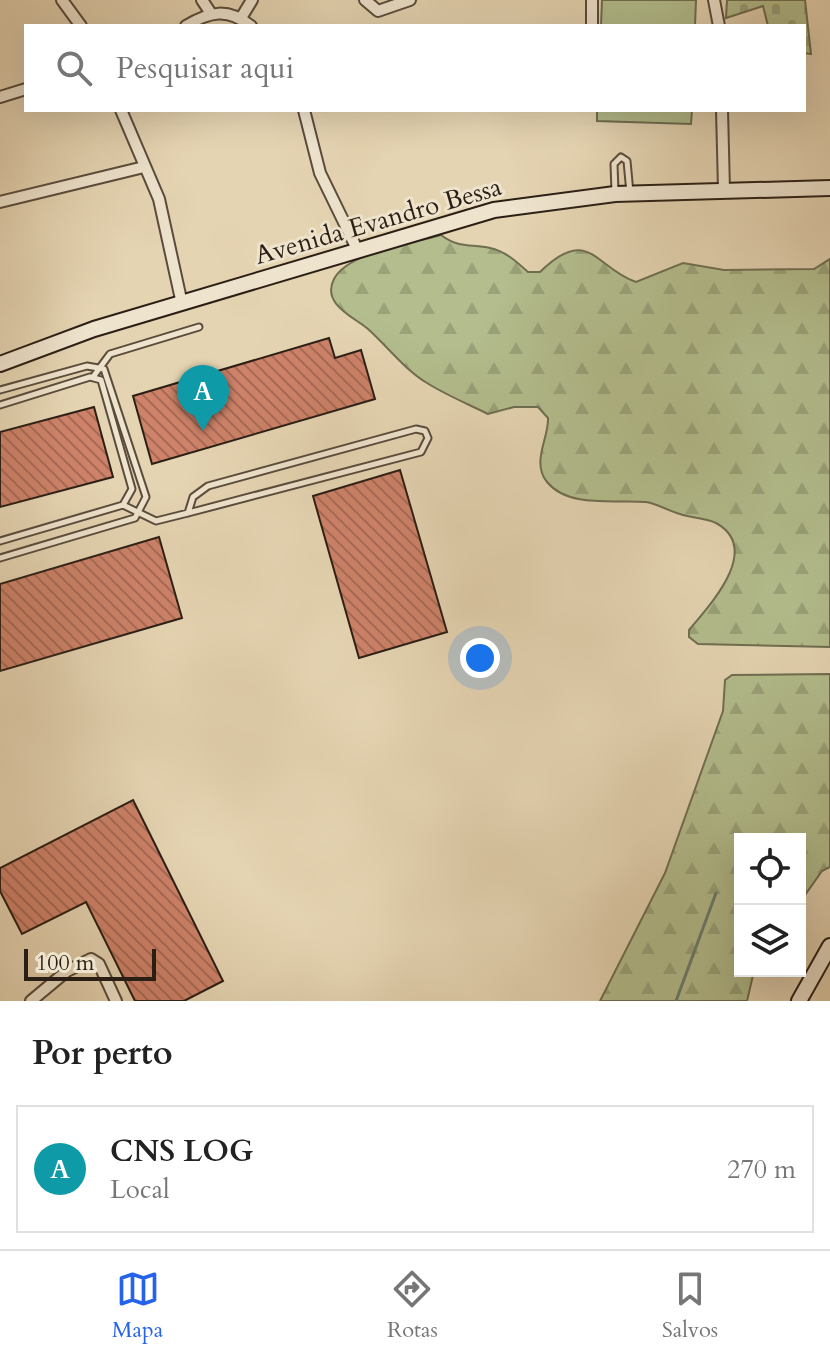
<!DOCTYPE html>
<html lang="pt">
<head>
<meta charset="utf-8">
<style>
  body { margin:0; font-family:Cardo,serif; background:#f6f6f6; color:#222 }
  .controls { position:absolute; right:24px; bottom:24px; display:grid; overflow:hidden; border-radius:0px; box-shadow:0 8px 32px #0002 }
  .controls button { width:72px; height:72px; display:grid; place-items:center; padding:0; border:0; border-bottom:2px solid #e0e0e0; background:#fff; color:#222; font:40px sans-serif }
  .scale { position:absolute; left:24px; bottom:20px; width:132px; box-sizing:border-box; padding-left:8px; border:4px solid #2b1f15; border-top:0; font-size:22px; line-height:28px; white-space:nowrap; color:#2b1f15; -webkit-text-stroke:6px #eee3cd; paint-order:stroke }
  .you { position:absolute; left:480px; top:658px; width:28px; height:28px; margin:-20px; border:6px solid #fff; border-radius:50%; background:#1a73e8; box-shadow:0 0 0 12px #1a73e833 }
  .badge { display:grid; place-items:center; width:52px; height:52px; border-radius:50%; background:#2563eb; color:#fff; font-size:26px; font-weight:700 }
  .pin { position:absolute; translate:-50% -66px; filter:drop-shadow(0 2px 4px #0008) }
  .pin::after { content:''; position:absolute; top:42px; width:28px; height:24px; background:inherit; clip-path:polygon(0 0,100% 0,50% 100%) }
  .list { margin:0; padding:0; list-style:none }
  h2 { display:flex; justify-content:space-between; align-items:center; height:104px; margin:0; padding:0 32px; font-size:34px }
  h2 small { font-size:26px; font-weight:400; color:#767676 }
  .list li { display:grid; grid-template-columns:52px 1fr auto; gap:24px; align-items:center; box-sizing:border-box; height:128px; margin:0 16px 16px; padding:0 16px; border:2px solid #e0e0e0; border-radius:0px }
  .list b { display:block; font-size:30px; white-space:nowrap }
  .list p { margin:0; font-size:26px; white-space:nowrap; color:#767676 }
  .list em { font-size:26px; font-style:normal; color:#767676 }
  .icon { flex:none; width:44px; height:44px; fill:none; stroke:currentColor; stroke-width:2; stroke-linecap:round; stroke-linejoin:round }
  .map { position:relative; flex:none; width:830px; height:1001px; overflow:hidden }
  .search { position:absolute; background:#fff; box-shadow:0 8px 32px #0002; left:24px; right:24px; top:24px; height:88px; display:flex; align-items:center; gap:20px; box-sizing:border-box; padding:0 28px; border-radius:0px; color:#767676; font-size:30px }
  .sheet { height:248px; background:#fff }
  nav { display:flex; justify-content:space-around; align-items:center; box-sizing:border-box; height:112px; border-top:2px solid #e0e0e0; background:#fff; font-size:22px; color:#767676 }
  nav a { display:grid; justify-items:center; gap:4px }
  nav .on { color:#2563eb }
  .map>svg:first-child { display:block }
  .forest { fill:url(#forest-firs); stroke:#6f6e51; stroke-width:2 }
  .cemetery { fill:url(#cemetery-stones); stroke:#6f6e51; stroke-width:2 }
  .pitch { fill:#b3bd8d; stroke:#6f6e51; stroke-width:2 }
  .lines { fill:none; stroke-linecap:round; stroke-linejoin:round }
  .stream { stroke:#6b7b70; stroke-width:3 }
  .building { fill:url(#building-back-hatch); stroke:#2b1f15; stroke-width:2 }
  .lane-casing { stroke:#5a4c3c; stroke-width:9 }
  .street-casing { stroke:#5a4c3c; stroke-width:14 }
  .secondary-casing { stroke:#2b1f15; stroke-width:18 }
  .lane { stroke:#eee3cd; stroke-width:5 }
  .street { stroke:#eee3cd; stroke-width:10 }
  .secondary { stroke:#eee3cd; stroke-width:14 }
  .labels { text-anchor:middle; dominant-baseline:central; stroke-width:6; stroke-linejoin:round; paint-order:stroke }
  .street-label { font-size:26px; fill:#2b1f15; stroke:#eee3cd }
</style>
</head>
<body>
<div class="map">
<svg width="830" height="1001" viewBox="0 0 830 1001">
  <defs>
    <pattern id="forest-firs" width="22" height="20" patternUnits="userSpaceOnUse" patternTransform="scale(2)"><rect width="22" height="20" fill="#b3bd8d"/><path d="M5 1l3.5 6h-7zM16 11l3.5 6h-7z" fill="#9aa279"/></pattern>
    <pattern id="cemetery-stones" width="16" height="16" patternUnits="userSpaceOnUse" patternTransform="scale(2)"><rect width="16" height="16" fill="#b3bd8d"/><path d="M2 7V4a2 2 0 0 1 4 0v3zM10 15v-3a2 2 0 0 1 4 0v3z" fill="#9aa279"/></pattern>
    <pattern id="building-back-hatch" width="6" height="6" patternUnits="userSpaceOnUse" patternTransform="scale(2)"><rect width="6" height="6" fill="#cd8269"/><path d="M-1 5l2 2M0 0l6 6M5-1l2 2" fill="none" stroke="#a76a55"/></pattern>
  </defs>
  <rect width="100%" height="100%" fill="#e5d4b2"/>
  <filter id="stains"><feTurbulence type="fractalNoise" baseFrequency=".0025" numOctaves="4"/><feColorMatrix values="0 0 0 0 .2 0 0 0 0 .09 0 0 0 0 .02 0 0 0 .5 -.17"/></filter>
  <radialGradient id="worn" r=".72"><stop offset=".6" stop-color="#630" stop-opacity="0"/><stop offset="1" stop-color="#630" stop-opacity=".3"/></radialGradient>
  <g class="forest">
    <path d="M441,235c17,13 29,9 49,13 15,3 27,14 38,24h12c49,-48 55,-4 96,10l47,-19 41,7 90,-1 16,-10v388l-132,-3 -9,-7v-7c20,-24 74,-81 27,-107 -10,-5 -25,-5 -36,-9 -11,-3 -22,-10 -34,-12 -29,-3 -77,7 -99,-20 -16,-20 2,-44 1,-64l-10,-11h-24l-26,7c-20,-10 -42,-19 -61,-31 -23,-14 -39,-36 -59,-54 -14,-12 -47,-25 -34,-50 14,-27 80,-36 107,-44z"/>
    <polygon points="830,674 830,867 822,871 800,902 800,839 740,839 740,971 754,971 747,1001 600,1001 665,873 723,711 725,680 732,675"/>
  </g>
  <polygon class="cemetery" points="727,0 805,0 811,54 804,53 804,26 768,26 763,6 726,18"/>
  <g class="pitch">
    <polygon points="602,0 696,0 695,26 601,26"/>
    <polygon points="597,110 692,110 691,124 597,121"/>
  </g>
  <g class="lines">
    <polyline class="stream" points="676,1001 716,893"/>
  </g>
  <g class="building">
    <polygon points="329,338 335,358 361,350 375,399 152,464 133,396"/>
    <polygon points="94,407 113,477 0,507 0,432"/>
    <polygon points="400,470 447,632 359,658 313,496"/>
    <polygon points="159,537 182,618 0,671 0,584"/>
    <polygon points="133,800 223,981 184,1001 135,1001 86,902 22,934 0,891 0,868"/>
  </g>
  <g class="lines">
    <defs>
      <g id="lane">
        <polyline points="615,192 614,164 621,157 627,161 630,193"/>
        <polyline points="93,377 110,354 199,327"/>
        <polyline points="0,390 87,366 104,369 146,497 135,518 0,558"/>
        <polyline points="0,405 90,377 101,380 132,489 123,505 0,541"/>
        <polyline points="123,505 156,521 188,513 421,452 428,438 425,431 416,429 208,486 193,497 188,513"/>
      </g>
      <g id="street">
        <polyline points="62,0 81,26"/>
        <polyline points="202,0 210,12"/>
        <polyline points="365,0 378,11 410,0"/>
        <polyline points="714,0 719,26"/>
        <polyline points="241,18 252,0"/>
        <path d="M186,26c24,-15 42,-18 65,0"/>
        <polyline points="592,26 592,0"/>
        <polyline points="0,97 26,89"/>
        <polyline points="121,110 159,199 182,304"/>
        <polyline points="304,110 320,173 357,249"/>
        <polyline points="722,110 724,190"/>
        <polyline points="0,202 144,167"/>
        <polyline points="31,1001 67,971 91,959 99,964 116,1001"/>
      </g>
      <g id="secondary">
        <polyline points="0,364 94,329 494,210 615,194 830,188"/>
        <polyline points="799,1001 830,946"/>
      </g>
    </defs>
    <use href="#lane" class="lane-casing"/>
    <use href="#street" class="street-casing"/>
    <use href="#secondary" class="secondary-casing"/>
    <use href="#lane" class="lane"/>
    <use href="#street" class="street"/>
    <use href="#secondary" class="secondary"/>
  </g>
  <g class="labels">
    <g class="street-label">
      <text transform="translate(378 221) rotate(-16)">Avenida Evandro Bessa</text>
    </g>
  </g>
  <rect width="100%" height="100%" filter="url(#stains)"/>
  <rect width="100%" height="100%" fill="url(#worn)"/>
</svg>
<div class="controls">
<button><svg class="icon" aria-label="locate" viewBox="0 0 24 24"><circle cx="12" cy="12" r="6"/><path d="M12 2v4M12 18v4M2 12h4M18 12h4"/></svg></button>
<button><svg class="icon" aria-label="layers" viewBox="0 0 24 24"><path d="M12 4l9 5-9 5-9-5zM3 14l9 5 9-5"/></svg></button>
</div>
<div class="scale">100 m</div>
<div class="you"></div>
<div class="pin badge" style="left:203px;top:431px;background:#0f9aa8">A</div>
<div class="search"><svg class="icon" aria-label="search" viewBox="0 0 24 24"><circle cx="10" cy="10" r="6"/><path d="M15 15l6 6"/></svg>Pesquisar aqui</div>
</div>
<section class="sheet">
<h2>Por perto<small></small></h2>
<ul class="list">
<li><span class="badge" style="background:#0f9aa8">A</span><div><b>CNS LOG</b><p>Local</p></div><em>270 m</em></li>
</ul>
</section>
<nav>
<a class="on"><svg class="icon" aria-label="map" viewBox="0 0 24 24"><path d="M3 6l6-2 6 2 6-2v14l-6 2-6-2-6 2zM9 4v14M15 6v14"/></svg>Mapa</a>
<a><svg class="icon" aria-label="directions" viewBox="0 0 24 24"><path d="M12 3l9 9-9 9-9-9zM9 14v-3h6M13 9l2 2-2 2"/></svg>Rotas</a>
<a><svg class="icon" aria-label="saved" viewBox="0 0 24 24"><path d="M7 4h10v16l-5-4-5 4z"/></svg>Salvos</a>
</nav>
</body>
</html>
